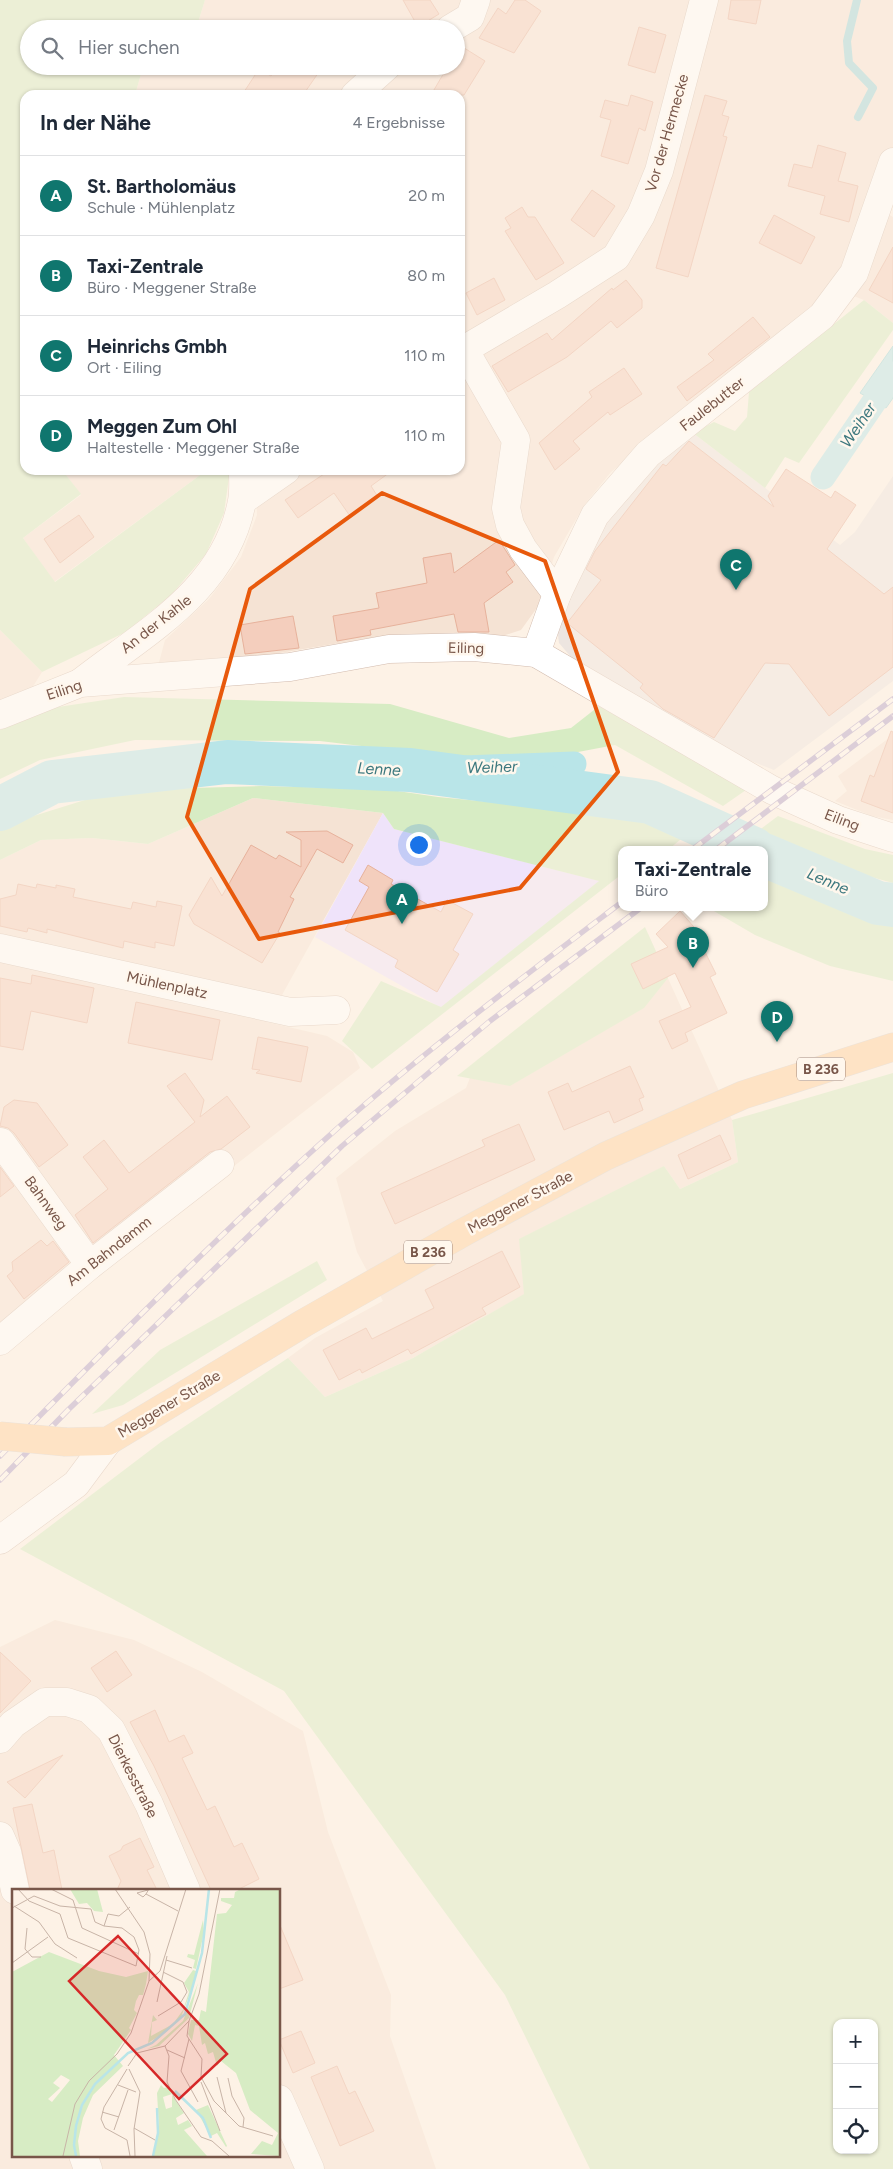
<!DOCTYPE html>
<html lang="de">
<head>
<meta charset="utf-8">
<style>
  body { margin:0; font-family:Figtree,sans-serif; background:#f2f2f3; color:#1f2937 }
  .controls { position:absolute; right:15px; bottom:15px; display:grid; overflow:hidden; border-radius:10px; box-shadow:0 1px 4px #0004 }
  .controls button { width:45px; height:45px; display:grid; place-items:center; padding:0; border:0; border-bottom:1px solid #e0e1e3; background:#fff; color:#1f2937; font:25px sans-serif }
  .you { position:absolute; left:418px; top:844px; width:18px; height:18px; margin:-12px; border:4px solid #fff; border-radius:50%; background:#1a73e8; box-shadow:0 0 0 8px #1a73e833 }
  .badge { display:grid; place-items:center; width:32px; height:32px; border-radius:50%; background:#0f766e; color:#fff; font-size:16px; font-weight:700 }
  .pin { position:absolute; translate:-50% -41px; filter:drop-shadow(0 1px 2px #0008) }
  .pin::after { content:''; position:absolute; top:26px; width:18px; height:15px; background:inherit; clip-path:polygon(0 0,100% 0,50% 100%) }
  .popup { position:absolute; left:618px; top:846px; width:150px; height:65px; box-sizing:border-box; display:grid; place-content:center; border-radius:10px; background:#fff; filter:drop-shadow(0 1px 4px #0005); font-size:16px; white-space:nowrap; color:#747a83 }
  .popup b { font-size:19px; color:#1f2937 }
  .popup::after { content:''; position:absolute; left:50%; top:100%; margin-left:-10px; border:10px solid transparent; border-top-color:#fff }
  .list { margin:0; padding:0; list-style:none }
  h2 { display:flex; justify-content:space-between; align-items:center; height:65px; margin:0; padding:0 20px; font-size:21px }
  h2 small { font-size:16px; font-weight:400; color:#747a83 }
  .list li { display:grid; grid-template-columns:32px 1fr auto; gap:15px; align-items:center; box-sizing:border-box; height:80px; padding:0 20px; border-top:1px solid #e0e1e3 }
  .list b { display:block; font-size:19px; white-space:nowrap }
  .list p { margin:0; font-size:16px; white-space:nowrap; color:#747a83 }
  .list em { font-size:16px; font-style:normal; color:#747a83 }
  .icon { flex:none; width:28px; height:28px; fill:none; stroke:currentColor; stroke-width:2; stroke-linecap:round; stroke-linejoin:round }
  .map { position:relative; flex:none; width:893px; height:2169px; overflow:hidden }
  .search { position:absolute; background:#fff; box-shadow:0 1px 4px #0004; left:20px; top:20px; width:445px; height:55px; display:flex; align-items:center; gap:12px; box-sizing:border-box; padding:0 18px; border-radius:28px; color:#747a83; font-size:19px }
  .panel { position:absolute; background:#fff; box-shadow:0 1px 4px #0004; left:20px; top:90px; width:445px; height:385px; border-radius:15px }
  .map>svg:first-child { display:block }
  .residential { fill:#f5e3d4; fill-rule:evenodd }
  .industrial { fill:#ede5e0 }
  .education { fill:#efe3fa }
  .green { fill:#d7ecc4; fill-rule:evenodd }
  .water { fill:#b9e5e8; stroke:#9fd6da }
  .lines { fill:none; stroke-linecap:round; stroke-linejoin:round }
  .stream { stroke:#9fd6da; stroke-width:8 }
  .canal { stroke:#b9e5e8; stroke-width:25 }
  .river { stroke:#b9e5e8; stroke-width:44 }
  .building { fill:#f4cebd; stroke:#e7b29c }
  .street-casing { stroke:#d2bbae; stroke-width:29 }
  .primary-casing { stroke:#d9d0cc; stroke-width:29 }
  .street { stroke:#fff; stroke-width:28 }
  .primary { stroke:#fed19d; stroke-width:28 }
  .rail-casing { stroke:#b4a3c8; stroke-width:5.5 }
  .rail { stroke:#fff7ed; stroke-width:4; stroke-dasharray:11; stroke-linecap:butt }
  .primary-bridge-casing { stroke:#d9d0cc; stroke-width:29; stroke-linecap:butt }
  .primary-bridge { stroke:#fed19d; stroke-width:28 }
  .marked { fill:none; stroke:#e8590c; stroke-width:4; stroke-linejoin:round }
  .labels { text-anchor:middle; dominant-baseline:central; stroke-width:5; stroke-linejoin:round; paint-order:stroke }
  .shield { fill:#fff7ed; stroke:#a0867a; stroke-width:1 }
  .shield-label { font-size:14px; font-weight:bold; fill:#785649 }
  .street-label { font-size:15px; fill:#785649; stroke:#fff7ed }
  .water-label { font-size:16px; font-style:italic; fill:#3c787e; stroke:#fff7ed }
  .inset-river { fill:none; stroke:#b9e5e8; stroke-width:2.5 }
  .inset-road { fill:none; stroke:#c8b4a7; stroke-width:1 }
  .view { fill:#d62828; fill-opacity:0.15; stroke:#d62828; stroke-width:2.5 }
  .inset-edge { fill:none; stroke:#785649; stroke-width:2.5 }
</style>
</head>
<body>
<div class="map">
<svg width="893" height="2169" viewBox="0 0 893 2169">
  <rect width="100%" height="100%" fill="#fdf2e6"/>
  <g class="residential">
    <polygon points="205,0 893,0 893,189 884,212 893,217 893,323 864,300 833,288 795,329 611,472 585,504 554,557 539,605 521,630 496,638 382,636 219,663 157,670 165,640 209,599 241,557 257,515 255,470 460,470 460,95 135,95 143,67 183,70 184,66 456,66 456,29 196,29"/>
    <polygon points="62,470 207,470 54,582 23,538 81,495"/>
    <polygon points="0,630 42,672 32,688 0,708"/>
    <polygon points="893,735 893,820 872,816 835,801 847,791 838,776"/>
    <polygon points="253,798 383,813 267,1022 327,1036 353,1052 360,1068 229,1170 0,1335 0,860 41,840 92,838 148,844"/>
    <polygon points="648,934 732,1120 738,1162 680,1189 664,1166 525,1294 413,1358 325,1397 288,1358 315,1338 383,1301 357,1252 336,1178 395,1131 466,1088 477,1060"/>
    <path d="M55,1620l79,20 68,32 101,59 25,101 63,163 -1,41 46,133h-436v-522zM14,1890h265v265h-265z"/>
  </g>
  <polygon class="industrial" points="693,433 840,545 855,532 893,476 893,681 774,770 733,754 571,657 559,643 557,627 593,540 648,467"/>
  <polygon class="education" points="383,813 394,829 600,881 441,1008 315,937"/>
  <g class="green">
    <polygon points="0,0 205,0 196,29 29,29 29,66 184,66 183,70 143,67 135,95 25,95 25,470 62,470 81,494 23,538 55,582 207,470 230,470 224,513 206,554 172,594 126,632 42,672 0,630"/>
    <polygon points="864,300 893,323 893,330 799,463 785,457 765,488 693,433 714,422 735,431 747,417 749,392"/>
    <polygon points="124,697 390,704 509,738 571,728 599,706 746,790 723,806 615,745 541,759 469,759 320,741 135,740 40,760 0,779 0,730 45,709"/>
    <polygon points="261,786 384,789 438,797 631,816 686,835 669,849 622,849 622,874 372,1069 342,1041 381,981 441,1007 599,881 394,829 383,813 253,798 148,844 92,838 41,840 0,860 0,831 27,818 117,790"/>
    <polygon points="778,816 865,849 893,855 893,883 846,870 758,831"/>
    <polygon points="764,868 854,909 893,920 893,981 830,966 755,935 707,907 764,907"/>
    <polygon points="645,927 668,978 644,1008 510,1086 457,1076"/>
    <path d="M893,1073v1096h-303l-85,-174 -221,-304 -264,-142 141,-107 127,-84 37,39 88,-39 111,-64 -5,-55 145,-73 16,23 58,-27 -6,-42zM837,2023h37v127h-37z"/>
    <polygon points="317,1261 327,1280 123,1405 92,1414 160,1350"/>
  </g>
  <polygon class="water" points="893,346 893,398 886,408 860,393"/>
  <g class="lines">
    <polyline class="stream" points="857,0 847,41 849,63 873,88 858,117"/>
    <g class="canal">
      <polyline points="823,477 893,374"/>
      <polyline points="410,770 574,764"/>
    </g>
    <g class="river">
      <polyline points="0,809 52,782 227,762 410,770 650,802 754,849"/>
      <polyline points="764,855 878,903 893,905"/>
    </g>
  </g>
  <g class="building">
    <polygon points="403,0 430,0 439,14 418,27"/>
    <polygon points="515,0 525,0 541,11 514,53 479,38 498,8 506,14"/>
    <polygon points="731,0 761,0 756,24 728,19"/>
    <polygon points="639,27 666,35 655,73 628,65"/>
    <polygon points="461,46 485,61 464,95 431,95 448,66 456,66 456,53"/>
    <polygon points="278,66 323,66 303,95 242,95 259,69 271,76"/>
    <polygon points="631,95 653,102 645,131 639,128 628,164 601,156 611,120 600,117 605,100 628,106"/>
    <polygon points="705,95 727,101 722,115 729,117 723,136 727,137 688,277 656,268"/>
    <polygon points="818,145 846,153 838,181 858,186 849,222 820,214 825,196 788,186 794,164 812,168"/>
    <polygon points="592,190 615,206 594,237 571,220"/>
    <polygon points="522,207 528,217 535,217 564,263 536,280 505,231 511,228 505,218"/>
    <polygon points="774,215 815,237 801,264 759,243"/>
    <polygon points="893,247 893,303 869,290"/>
    <polygon points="494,278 505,300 477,315 466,293"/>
    <polygon points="626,280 642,300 642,308 617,328 611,321 567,357 508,392 492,366 547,333 552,340 612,288 613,290"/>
    <polygon points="753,317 770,337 687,401 677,387 714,360 708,354"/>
    <polygon points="624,368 642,394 610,415 608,412 573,441 580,449 555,470 539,443 592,397 589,392"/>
    <polygon points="689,441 774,507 768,496 786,469 831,498 835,491 856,505 827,549 884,594 893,587 893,667 829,716 789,664 765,663 714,738 663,709 640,688 643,684 567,623 601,580 586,569 595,551 663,464 666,466"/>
    <polygon points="330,470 393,470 371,486 378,497 350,516 334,493 298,518 285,500"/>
    <polygon points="79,515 94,537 60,563 44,539"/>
    <polygon points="499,540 515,565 506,572 513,582 484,603 489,632 458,632 454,614 370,630 371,635 337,641 333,616 379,608 376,593 427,583 423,558 451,553 454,573"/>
    <polygon points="293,616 299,648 245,654 240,625"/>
    <polygon points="891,731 893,732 893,813 861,801 870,775 874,777"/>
    <polygon points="327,831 353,845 343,863 317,849 290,897 294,899 278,932 280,933 262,963 194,924 189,915 211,877 222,896 251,845 276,859 279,855 301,867 301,840 286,832"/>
    <polygon points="368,865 393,880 391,884 441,912 447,900 473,914 453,950 459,954 437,992 395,967 398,960 345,930 369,887 359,881"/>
    <polygon points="18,884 36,888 37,884 56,888 56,885 75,889 73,897 131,909 133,902 156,907 157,901 182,906 174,946 155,942 155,948 124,941 123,948 47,929 47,933 28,928 27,932 0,926 0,899 16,895"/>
    <polygon points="680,911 700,934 697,936 716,974 710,977 727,1013 685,1033 688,1041 672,1049 659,1021 691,1007 675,973 643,989 631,964 668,947 656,934"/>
    <polygon points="32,975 94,988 87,1023 31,1011 23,1050 0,1046 0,978 31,984"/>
    <polygon points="136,1002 220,1020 212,1060 128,1043"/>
    <polygon points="258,1037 308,1047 301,1082 256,1073 260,1070 252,1069"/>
    <polygon points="630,1066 644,1097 639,1099 643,1110 614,1123 609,1111 564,1130 548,1092 568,1083 572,1092"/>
    <polygon points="185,1073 204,1100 200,1117 227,1096 250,1127 221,1149 210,1152 93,1243 75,1215 108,1189 83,1157 104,1140 129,1173 195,1122 167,1086"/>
    <polygon points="14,1100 37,1103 68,1145 39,1167 14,1133 8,1128 0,1126 4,1107"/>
    <polygon points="519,1124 535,1160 395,1224 381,1193 485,1146 482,1140"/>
    <polygon points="720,1135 731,1159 688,1179 678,1155"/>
    <polygon points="0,1167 14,1186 0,1197"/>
    <polygon points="41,1240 47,1246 53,1241 69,1262 24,1299 7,1276 13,1271 12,1262"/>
    <polygon points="502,1251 520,1287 482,1308 486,1314 411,1354 408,1349 362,1373 360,1369 339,1380 323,1350 366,1328 372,1339 434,1308 425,1290"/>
    <polygon points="116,1651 132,1675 107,1692 91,1668"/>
    <polygon points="0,1652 31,1681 0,1713"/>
    <polygon points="155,1710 169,1742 184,1735 193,1753 182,1758 207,1810 215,1806 234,1847 242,1843 259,1879 237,1890 211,1890 154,1766 130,1722"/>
    <polygon points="63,1755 25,1798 7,1782"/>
    <polygon points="32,1804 43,1853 54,1850 62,1890 30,1890 13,1808"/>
    <polygon points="140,1838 154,1867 147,1870 157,1890 117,1890 121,1881 109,1856 121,1850 123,1846"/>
    <polygon points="279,1923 303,1980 279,1989"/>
    <polygon points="301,2031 315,2063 293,2073 279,2040"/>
    <polygon points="337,2066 349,2094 355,2091 374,2131 340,2146 311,2077"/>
  </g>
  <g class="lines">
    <defs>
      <g id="street">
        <polyline points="450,29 470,17 476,0"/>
        <polyline points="355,95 387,66"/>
        <polyline points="464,349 516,440 506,508 510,525 523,549 557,594"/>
        <polyline points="460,352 557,295 616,257 641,215 659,171 704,0"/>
        <polyline points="243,500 286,470"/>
        <polyline points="536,653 557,594 595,515 648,454 822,316 854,273 893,162"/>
        <path d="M80,683c65,-51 146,-93 162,-182 2,-10 1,-21 1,-31"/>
        <polyline points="0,715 80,683 290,667 389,649 474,647 536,653 772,790 838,820 893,838"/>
        <polyline points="0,948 290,1012 336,1010"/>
        <polyline points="1,1142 90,1265"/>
        <polyline points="0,1341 90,1265 220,1164"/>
        <polyline points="0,1540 76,1484 108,1441"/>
        <polyline points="0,1739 13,1724 45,1702 67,1702 89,1709 111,1730 149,1804 186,1890"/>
        <polyline points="0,1836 7,1852 15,1890"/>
        <polyline points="279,2099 310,2169"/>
        <polyline points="83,2155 88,2169"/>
      </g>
      <polyline id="primary" points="66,1442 108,1441 304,1323 464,1232 606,1156 743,1095 893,1047"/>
    </defs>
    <use href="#street" class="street-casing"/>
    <use href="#primary" class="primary-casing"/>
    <use href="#street" class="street"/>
    <use href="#primary" class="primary"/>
    <defs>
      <g id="rail">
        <polyline points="693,849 893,699"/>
        <polyline points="717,849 893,716"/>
        <path d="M0,1456c111,-112 222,-225 340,-330 90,-79 186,-151 282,-224"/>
        <polyline points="0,1480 69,1409 342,1146 490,1021 642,907"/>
      </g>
    </defs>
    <use href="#rail" class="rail-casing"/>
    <use href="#rail" class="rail"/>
    <defs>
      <polyline id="primary-bridge" points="0,1436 66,1442"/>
    </defs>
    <use href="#primary-bridge" class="primary-bridge-casing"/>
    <use href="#primary-bridge" class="primary-bridge"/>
  </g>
  <path d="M0 0H893V2169H0ZM382,493l163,68 73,211 -98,116 -261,51 -72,-122 63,-228z" fill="#fdf2e6" fill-opacity=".55" fill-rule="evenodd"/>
  <path class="marked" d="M382,493l163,68 73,211 -98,116 -261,51 -72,-122 63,-228z"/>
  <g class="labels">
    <g class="shield">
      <rect x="797" y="1057.5" width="48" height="23" rx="4"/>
      <rect x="404" y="1240.5" width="48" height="23" rx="4"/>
    </g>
    <g class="shield-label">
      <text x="821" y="1069">B 236</text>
      <text x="428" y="1252">B 236</text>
    </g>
    <g class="street-label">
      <text transform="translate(667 133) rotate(-74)">Vor der Hermecke</text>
      <text transform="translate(712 404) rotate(-38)">Faulebutter</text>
      <text transform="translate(156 624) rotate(-38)">An der Kahle</text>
      <text transform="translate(466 648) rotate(1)">Eiling</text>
      <text transform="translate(64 690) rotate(-18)">Eiling</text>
      <text transform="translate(842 820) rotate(21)">Eiling</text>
      <text transform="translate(167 985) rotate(12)">Mühlenplatz</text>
      <text transform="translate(520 1202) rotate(-28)">Meggener Straße</text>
      <text transform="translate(46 1203) rotate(54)">Bahnweg</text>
      <text transform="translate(109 1251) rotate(-38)">Am Bahndamm</text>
      <text transform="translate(169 1404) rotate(-31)">Meggener Straße</text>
      <text transform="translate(133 1776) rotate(63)">Dierkesstraße</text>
    </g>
    <g class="water-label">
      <text transform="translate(858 425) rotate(-56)">Weiher</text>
      <text transform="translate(492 767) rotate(-2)">Weiher</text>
      <text transform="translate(379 769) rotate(3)">Lenne</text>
      <text transform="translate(828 881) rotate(23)">Lenne</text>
    </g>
  </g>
  <g transform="translate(12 1889)">
    <rect width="268" height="268" fill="#fdf2e6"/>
    <path d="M58,0h27l6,23 -9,-1 -7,-8 -8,1zM229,0h38v267l-28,-2 11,-13 10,4 6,-12 -28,-23 -14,-37 -15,-12 -4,5 -4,-14 -5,2 -3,-11 -3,2 -3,-19 -4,-1 -3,16 -4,-7 3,-14h8l2,-10 5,2 11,-98 9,-1 6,-8 -11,-4v-3h13l1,-6zM191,31l1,12 -8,37 -3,-1 2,-8 -8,-3 1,-3 6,1zM37,63l50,19 27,6 22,-6 -2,13 -3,11h-4l-3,6 -2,9 3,3 -8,15 2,2 -17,25 9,11 -30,29 -10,23 -5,23 2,15h-68v-184zM49,186l9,5 -18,22 -4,-3 12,-11 -7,-5zM181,81l3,1 -2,12 -13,34 -14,14 -19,12 5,-28 4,5 -5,2 -1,14 22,-12 10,-14 6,-18 -5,-9zM186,94l-9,35 -30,28 -12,3 9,-4 27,-24zM149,196l3,3 5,-1 3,7 -9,3 3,12 6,-2v-12l12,18 -8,5 2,7 10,-5 4,6 -8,4 23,26h-54l6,-29 -2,-34zM196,216l19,41 -1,1 -9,-14 -6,3 -15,-26z" fill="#d7ecc4" fill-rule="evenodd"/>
    <path class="inset-river" d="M163,202l28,27 8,20M64,267l-2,-11 2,-19 6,-21 13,-21 33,-31 24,-10 33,-29 17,-61 7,-64M141,267l5,-23 -1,-25"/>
    <path class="inset-road" d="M6,0l11,12 31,13 8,24 68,28 3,-16 -5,-13 -12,-9 -18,-2 4,-12 11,2 11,-9M39,0l22,11 9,28 57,26M103,0l29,43 6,22 -1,27M136,1l-11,3 6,4 3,-3 3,-5M134,5l32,17M2,17l25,16 16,22 22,14M0,19l22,-12 26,10 31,3 4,13 9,4M15,39l-2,21 7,8h9M154,71l26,8M0,74l36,-26M145,113l10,-46M146,127l23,-14 6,-10 -4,-10 -20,-10M177,132l-2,15 15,23 -1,18 13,24 25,25 34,10M177,150l-8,32 17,31M153,157l4,10 -2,26 8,17 26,38 11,4 17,15M155,161l18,8M116,177l9,-13 28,-7 24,-25 10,-27 21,-105M115,180l-23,38 -3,12 4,9 22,12 3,16M117,180l11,23 -6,37 1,27M205,188l9,36M216,189l4,18 12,22 -1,9M189,193l19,49M106,196l18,7M90,223l17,5M122,239l21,12M102,241l14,-40M51,267l12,-52 14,-23 28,-27 14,-21 18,-52 11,-10 26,-82"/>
    <path class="view" d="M106,47l109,118 -48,45 -110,-118z"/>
    <rect width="268" height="268" class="inset-edge"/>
  </g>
</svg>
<div class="controls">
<button>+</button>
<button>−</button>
<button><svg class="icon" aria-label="locate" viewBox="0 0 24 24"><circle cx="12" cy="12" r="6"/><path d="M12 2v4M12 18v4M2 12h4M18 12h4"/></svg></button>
</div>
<div class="you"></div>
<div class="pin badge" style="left:402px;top:924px">A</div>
<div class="pin badge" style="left:693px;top:968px">B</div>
<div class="popup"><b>Taxi-Zentrale</b>Büro</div>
<div class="pin badge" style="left:736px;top:590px">C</div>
<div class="pin badge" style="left:777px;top:1042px">D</div>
<div class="search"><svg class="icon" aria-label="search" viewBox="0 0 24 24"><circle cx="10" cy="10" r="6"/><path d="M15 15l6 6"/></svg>Hier suchen</div>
<section class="panel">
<h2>In der Nähe<small>4 Ergebnisse</small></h2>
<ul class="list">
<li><span class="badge">A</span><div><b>St. Bartholomäus</b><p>Schule · Mühlenplatz</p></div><em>20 m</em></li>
<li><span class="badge">B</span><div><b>Taxi-Zentrale</b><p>Büro · Meggener Straße</p></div><em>80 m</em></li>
<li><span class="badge">C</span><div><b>Heinrichs Gmbh</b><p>Ort · Eiling</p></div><em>110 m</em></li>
<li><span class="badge">D</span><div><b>Meggen Zum Ohl</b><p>Haltestelle · Meggener Straße</p></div><em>110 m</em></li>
</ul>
</section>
</div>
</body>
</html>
